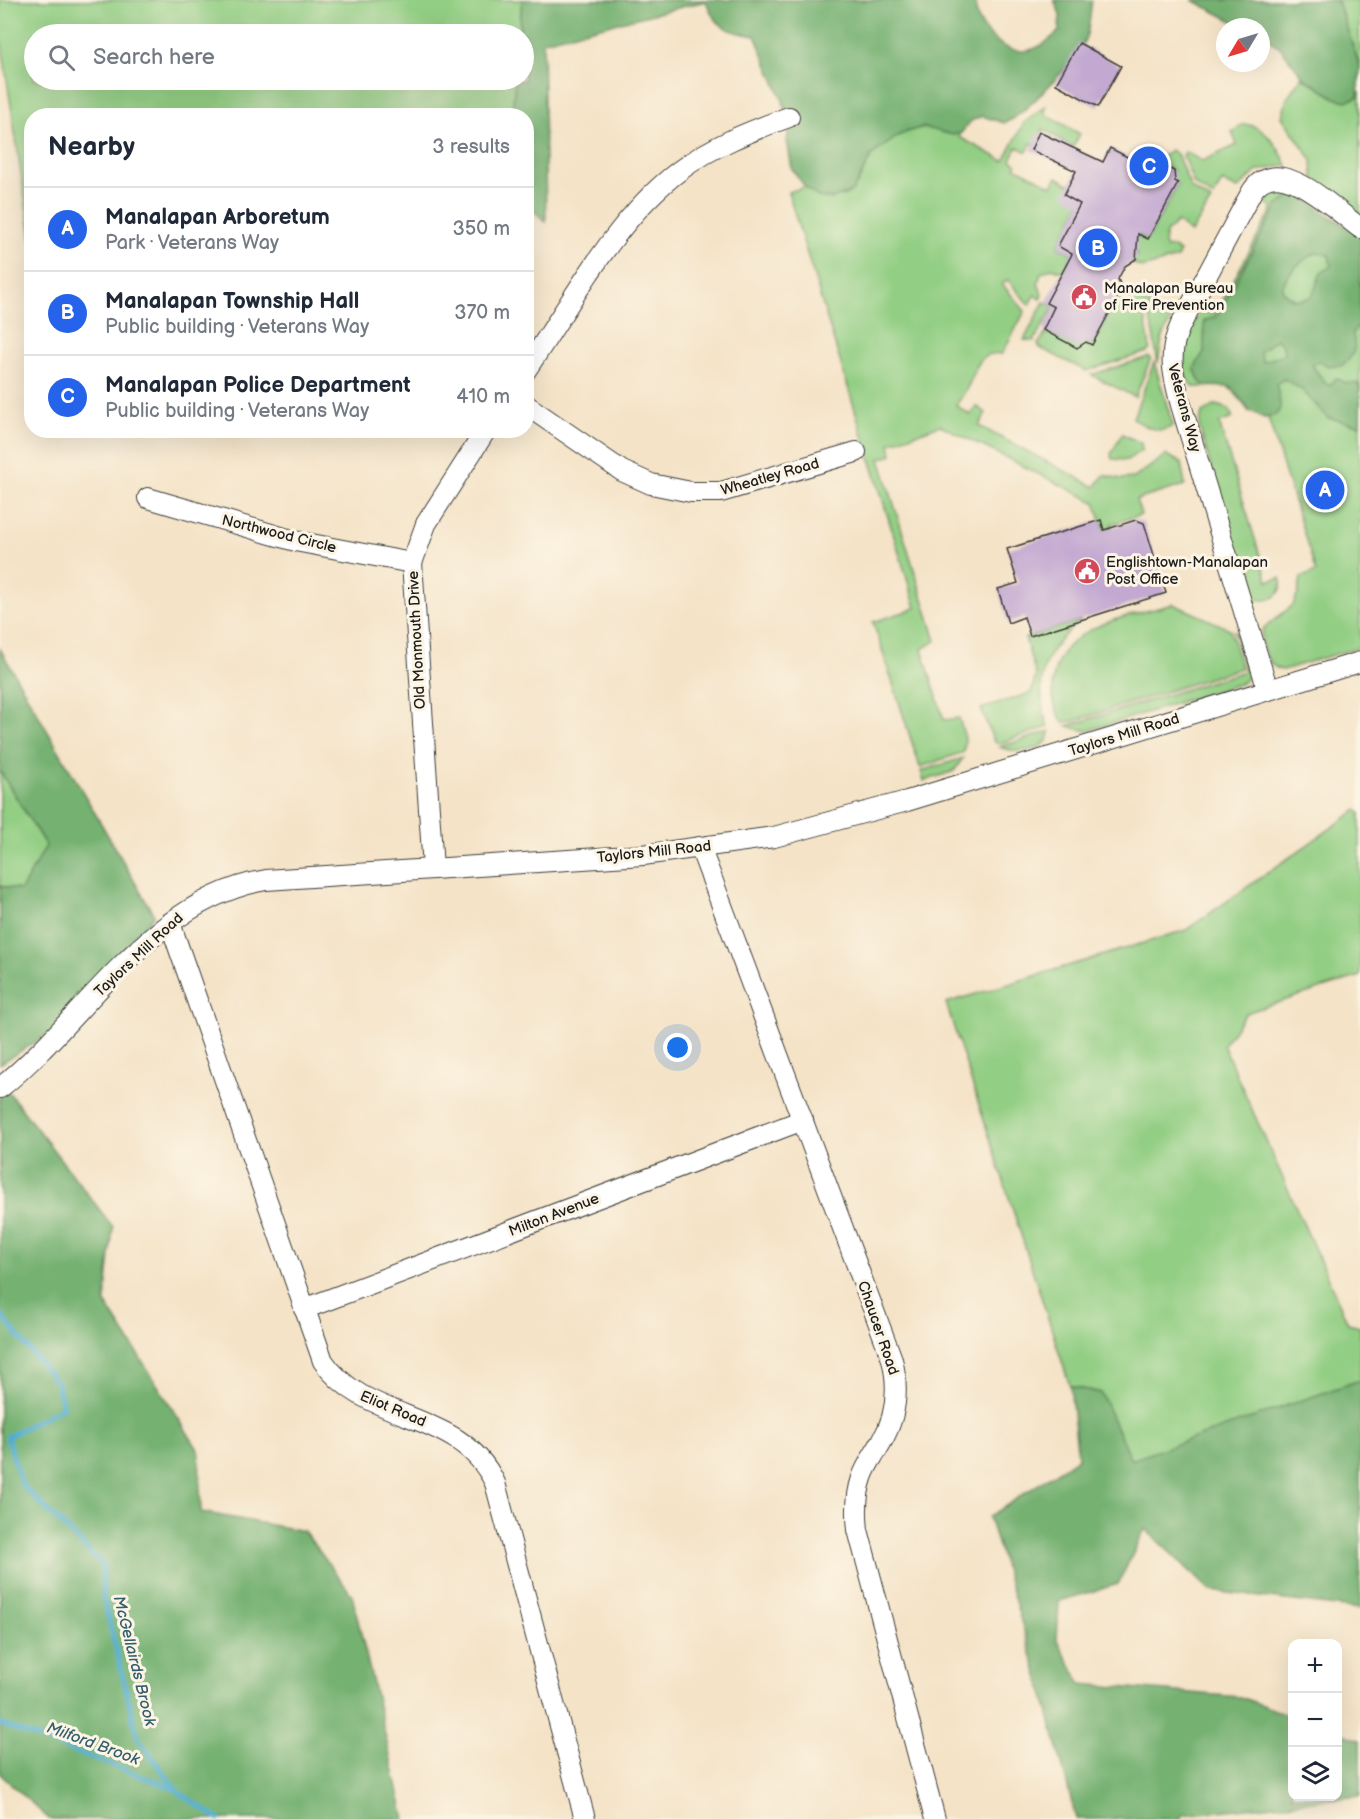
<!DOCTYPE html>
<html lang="en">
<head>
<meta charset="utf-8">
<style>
  body { margin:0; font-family:"Balsamiq Sans",sans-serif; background:#f2f2f3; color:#1f2937 }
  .controls { position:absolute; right:18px; bottom:18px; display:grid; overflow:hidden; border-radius:12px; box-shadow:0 6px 24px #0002 }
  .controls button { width:54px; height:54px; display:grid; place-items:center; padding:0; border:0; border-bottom:2px solid #e0e1e3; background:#fff; color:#1f2937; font:30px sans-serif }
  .compass { position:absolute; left:1216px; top:18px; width:54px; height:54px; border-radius:50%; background:#fff; box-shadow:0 6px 24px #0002; rotate:232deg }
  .you { position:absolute; left:678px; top:1048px; width:21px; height:21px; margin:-15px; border:4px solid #fff; border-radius:50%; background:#1a73e8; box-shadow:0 0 0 9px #1a73e833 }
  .badge { display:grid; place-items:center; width:39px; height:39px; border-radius:50%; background:#2563eb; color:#fff; font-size:20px; font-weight:700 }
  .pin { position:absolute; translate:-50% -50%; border:3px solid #fff; box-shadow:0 2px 6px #0006 }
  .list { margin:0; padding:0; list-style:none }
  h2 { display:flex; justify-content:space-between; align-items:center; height:78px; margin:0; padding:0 24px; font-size:26px }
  h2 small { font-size:20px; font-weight:400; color:#747a83 }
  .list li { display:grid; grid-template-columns:39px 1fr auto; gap:18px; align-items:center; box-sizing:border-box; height:84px; padding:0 24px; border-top:2px solid #e0e1e3 }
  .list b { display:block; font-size:22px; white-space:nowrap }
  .list p { margin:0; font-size:20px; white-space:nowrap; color:#747a83 }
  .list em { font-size:20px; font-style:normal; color:#747a83 }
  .icon { flex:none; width:33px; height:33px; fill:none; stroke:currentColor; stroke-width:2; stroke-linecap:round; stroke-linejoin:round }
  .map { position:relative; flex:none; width:1360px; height:1819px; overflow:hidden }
  .search { position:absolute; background:#fff; box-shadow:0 6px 24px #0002; left:24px; top:24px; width:510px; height:66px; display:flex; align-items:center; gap:15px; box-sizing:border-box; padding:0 21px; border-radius:33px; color:#747a83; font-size:22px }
  .panel { position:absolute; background:#fff; box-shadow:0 6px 24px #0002; left:24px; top:108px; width:510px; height:330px; border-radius:24px }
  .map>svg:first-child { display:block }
  .green { fill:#92ce83; stroke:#577550; stroke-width:1.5 }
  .forest { fill:#75b171; stroke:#486646; stroke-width:1.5; fill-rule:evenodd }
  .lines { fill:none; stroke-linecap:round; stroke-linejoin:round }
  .stream { stroke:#51adcf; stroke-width:5 }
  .building { fill:#c3a9d1 }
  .minor-casing { stroke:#3c3a36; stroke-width:22 }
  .minor { stroke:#fff; stroke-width:20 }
  .labels { text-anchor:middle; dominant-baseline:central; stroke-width:6; stroke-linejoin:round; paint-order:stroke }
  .poi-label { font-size:15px; fill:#1c1c1c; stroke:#fcf5e5; text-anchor:start }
  .street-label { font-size:15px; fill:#1c1c1c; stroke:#fcf5e5 }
  .water-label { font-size:16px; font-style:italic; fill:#345d6d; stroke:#fcf5e5 }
</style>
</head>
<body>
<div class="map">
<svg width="1360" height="1819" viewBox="0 0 1360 1819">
  <rect width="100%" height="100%" fill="#fcf5e5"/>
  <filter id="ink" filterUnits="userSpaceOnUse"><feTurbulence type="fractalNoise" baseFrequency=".0167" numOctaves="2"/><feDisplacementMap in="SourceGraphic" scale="12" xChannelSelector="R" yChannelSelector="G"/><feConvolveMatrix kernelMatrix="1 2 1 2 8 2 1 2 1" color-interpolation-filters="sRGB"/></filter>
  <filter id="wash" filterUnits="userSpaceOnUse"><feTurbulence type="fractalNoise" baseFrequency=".008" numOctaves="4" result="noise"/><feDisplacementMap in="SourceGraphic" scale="24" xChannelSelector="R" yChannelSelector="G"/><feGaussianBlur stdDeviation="1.35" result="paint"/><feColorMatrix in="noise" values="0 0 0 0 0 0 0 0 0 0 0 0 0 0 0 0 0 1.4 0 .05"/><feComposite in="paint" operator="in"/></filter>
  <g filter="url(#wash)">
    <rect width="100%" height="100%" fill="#f4e3c7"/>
    <g class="green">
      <polygon points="0,0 522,0 519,34 34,34 34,80 515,80 512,115 32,116 31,240 0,33"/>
      <polygon points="1337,0 1359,0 1360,67 1338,2"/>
      <path d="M1301,77c20,9 33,28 56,20l3,-6v123l-47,-36 -1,-18 -30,-43 5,-19z"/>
      <path d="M1046,106l-1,8 35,20 -7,13 -30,-18 -8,16 -4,-2 -4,9 -10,-5 -6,13 6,4 -2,3 37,19 5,-9 12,7 11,20 -22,42 14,8 -9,18 -11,-4 -11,5 -3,10 4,11 -2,5 -6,-4 -5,10 -21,-25 -6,4 23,27 -23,43c-25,-4 -27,19 -35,34 -3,6 -7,12 -11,17l14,10 6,-9 10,7 -7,13 116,61 9,-12 17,4 13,-1 32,-23 15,7 4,23 -49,15 5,15 -30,9 1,4 -8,2 -9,-28 -155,-77 -50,18 2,12 -12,4 56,182 -14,8 22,71 15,-2 6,20 -1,14 -44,15 -47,-145 43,-14 -128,-416 17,-5c11,8 16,10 29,10 26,0 26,-25 38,-42 6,-9 21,-17 30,-21 10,-4 22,-9 32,-5 11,3 15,7 27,4l-2,4 45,24 20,-38z"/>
      <path d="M1242,125c21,-3 37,23 45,40l-30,6 -19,18 -16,-7 -9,15 -19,-13 -11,-28 2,-4 17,9 35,-16 -5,-13z"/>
      <polygon points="1171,150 1177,154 1191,188 1211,201 1191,233 1177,222 1166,233 1164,244 1166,248 1172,247 1180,252 1177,258 1142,268 1132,263 1137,255 1134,244 1139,235 1148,239 1178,184 1168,178 1174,172 1173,170 1157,162"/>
      <path d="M1280,187l80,53v407l-77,23c-16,-2 -24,-26 -20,-41l30,-24 5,-11 3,-17 15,-5 -51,-164 -16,4 -14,-20 -9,-6 -32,1c-24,-19 -4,-57 7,-77l14,4 58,-106 -13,-9 9,-8z"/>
      <polygon points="1122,290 1151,306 1145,316 1150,349 1147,352 1086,371 1040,348 1038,344 1047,332 1077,347 1081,344 1080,339 1092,345"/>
      <polygon points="1044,302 1054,307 1034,341 1024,340"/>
      <polygon points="1155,308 1172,317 1162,339 1158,363 1150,317"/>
      <polygon points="1148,357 1151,358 1135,397 1091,375"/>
      <path d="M1154,362l19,63c-12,11 -30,1 -40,-7z"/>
      <path d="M1216,405l13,4 4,9 -14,5 49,158 12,-3c6,16 -9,25 -24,21l-10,-12 -47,-161 3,-13z"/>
      <polygon points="1122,434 1141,443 1142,450 1127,460 1112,459 1111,454"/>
      <path d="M1173,604l57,25 11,39 -168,53 -10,1c-9,-13 -11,-24 -10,-40 5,-58 76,-65 120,-78z"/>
      <path d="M1081,620c-39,32 -48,59 -33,107l-48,16 -6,-1 -13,-33 50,-16 5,-18 -11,-37z"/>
      <path d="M1234,631c12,10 23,42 8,52l-155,48 -20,-5 178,-55z"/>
      <path d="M1050,731c-1,22 -35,23 -50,16z"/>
      <polygon points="963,758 954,771 924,781 921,771"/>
      <polygon points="0,771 46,846 21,890 0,886"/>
      <polygon points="1357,810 1360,812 1360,976 1246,1013 1223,1045 1348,1323 1360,1326 1360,1380 1131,1461 1101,1393 1070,1386 946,1003 1186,930"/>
    </g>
    <g class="forest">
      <path d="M522,0h454c-4,23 22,50 46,51 14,0 28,-11 37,-20l1,-17 -6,-14h38c-2,12 -2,26 -6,37 -9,23 -52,66 -73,82l-9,4 -22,-7 -11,5 -10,12 -8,2 -31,-8 -21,7 -29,21 -19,36 -21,8 -14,-2 -13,-10 -13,-18 -5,-28 2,-16 -6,-24 -28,-65c-26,-4 -40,-8 -49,-35l-163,40 3,181 -19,-17 -1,-89h-14l3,-36h9v-46h-5z"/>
      <polygon points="1192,0 1337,0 1360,67 1358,97 1347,101 1335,98 1304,78 1279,46 1261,36 1261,27 1244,27"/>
      <path d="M1295,193l65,42v91l-8,6c5,16 3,24 -11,34h-11l-11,-4 -7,3 14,19 4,1 6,-7 10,5h11l3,5v37l-32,-7 -26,-28 -18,-11 -8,5c3,16 12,32 -12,34l-15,-8 -19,-23 -24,-1 -6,-4 -6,-14 10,-16v-31l13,-5 60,-110zM1316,253l13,2 2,11 -10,7 -9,23c-11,6 -23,5 -30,-7 4,-16 19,-29 34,-36zM1276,339l7,7 1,8 -21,8 -3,-10z"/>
      <polygon points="0,649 154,915 81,1014 0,1064 0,886 21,890 46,846 0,771"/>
      <polygon points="0,1081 113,1227 105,1302 199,1451 201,1512 304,1531 352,1595 405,1819 49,1819 0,1774"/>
      <polygon points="1360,1380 1360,1609 1211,1591 1145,1529 1118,1584 1059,1601 1057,1640 1081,1684 1240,1697 1292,1716 1292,1796 1338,1796 1338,1732 1360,1740 1360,1796 1182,1815 1181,1819 1076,1819 1045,1699 989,1517 1078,1458 1070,1386 1101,1393 1131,1460"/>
    </g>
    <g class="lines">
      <g class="stream">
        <polyline points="0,1314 57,1383 63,1407 7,1437 22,1485 102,1564 103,1597 138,1738 176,1790 218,1819"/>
        <polyline points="0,1724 176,1789"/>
      </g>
    </g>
    <g id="blocks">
      <g class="building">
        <polygon points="1079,43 1121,66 1098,107 1056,84"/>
        <polygon points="1039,132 1103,162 1110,148 1141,164 1146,156 1174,171 1175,181 1178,183 1148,239 1138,234 1136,259 1125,266 1118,279 1122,289 1092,345 1086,342 1077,348 1043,330 1054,307 1046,303 1072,254 1058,246 1080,204 1064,195 1076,171 1031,150"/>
        <polygon points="1101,520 1104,530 1136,520 1144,523 1166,593 1030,636 1024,617 1008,623 998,589 1018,583 1007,549"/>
      </g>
    </g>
  </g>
  <g filter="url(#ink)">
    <use href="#blocks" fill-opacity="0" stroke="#3c3a36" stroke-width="1.5"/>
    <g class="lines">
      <defs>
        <g id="minor">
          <path d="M526,370c45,-66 88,-150 153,-199 33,-25 71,-40 110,-54"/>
          <polyline points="526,405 622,471 651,484 691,492 721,492 856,452"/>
          <polyline points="148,498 295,541 412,563"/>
          <path d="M1268,690l-87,-285c-8,-30 -14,-52 0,-81l70,-131c25,-44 84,17 109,35"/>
          <path d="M700,847l192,512c7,29 5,56 -10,82 -7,13 -16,24 -20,37 -6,17 -6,34 -4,52l77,289"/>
          <polyline points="433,868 412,563 426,524 486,430"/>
          <path d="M170,923l153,438c44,64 137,47 172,122l90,336"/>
          <path d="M0,1088c86,-69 149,-188 266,-208l377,-25 131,-18 133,-36 453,-139"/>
          <polyline points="304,1309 803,1120"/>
        </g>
      </defs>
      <use href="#minor" class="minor-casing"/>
      <use href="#minor" class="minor"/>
    </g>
  </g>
  <defs>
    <symbol id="civic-disc" viewBox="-11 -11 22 22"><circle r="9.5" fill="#d1495b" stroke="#fcf5e5"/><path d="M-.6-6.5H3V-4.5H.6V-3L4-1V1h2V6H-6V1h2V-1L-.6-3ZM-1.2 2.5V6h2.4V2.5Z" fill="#fff"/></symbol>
  </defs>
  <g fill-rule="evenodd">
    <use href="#civic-disc" x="1069" y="282" width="30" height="30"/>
    <use href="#civic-disc" x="1072" y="556" width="30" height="30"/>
  </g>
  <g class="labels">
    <g class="poi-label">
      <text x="1104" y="288">Manalapan Bureau<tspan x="1104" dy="17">of Fire Prevention</tspan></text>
      <text x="1106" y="562">Englishtown-Manalapan<tspan x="1106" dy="17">Post Office</tspan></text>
    </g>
    <g class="street-label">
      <text transform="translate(1184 408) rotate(75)">Veterans Way</text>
      <text transform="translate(770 477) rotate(-16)">Wheatley Road</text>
      <text transform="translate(279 534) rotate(14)">Northwood Circle</text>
      <text transform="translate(417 640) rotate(-93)">Old Monmouth Drive</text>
      <text transform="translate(1124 735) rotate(-17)">Taylors Mill Road</text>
      <text transform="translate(654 852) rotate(-6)">Taylors Mill Road</text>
      <text transform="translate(139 955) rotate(-43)">Taylors Mill Road</text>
      <text transform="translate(554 1215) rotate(-21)">Milton Avenue</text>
      <text transform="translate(878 1328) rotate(71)">Chaucer Road</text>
      <text transform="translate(393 1409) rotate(23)">Eliot Road</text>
    </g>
    <g class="water-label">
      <text transform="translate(134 1661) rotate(76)">McGellairds Brook</text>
      <text transform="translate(93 1744) rotate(20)">Milford Brook</text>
    </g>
  </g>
</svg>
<div class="controls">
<button>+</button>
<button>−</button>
<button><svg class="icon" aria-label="layers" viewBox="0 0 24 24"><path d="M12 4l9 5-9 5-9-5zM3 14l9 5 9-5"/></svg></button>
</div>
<svg class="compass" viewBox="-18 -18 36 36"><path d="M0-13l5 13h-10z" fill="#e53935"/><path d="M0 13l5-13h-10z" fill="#747a83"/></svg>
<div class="you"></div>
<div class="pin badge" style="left:1325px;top:490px">A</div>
<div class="pin badge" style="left:1098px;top:248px">B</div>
<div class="pin badge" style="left:1149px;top:166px">C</div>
<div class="search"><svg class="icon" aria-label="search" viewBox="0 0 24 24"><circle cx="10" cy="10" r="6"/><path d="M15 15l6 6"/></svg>Search here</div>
<section class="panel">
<h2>Nearby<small>3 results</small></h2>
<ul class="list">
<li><span class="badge">A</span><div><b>Manalapan Arboretum</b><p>Park · Veterans Way</p></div><em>350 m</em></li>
<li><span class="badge">B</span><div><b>Manalapan Township Hall</b><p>Public building · Veterans Way</p></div><em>370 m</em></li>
<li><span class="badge">C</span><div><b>Manalapan Police Department</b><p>Public building · Veterans Way</p></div><em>410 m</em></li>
</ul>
</section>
</div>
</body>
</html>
